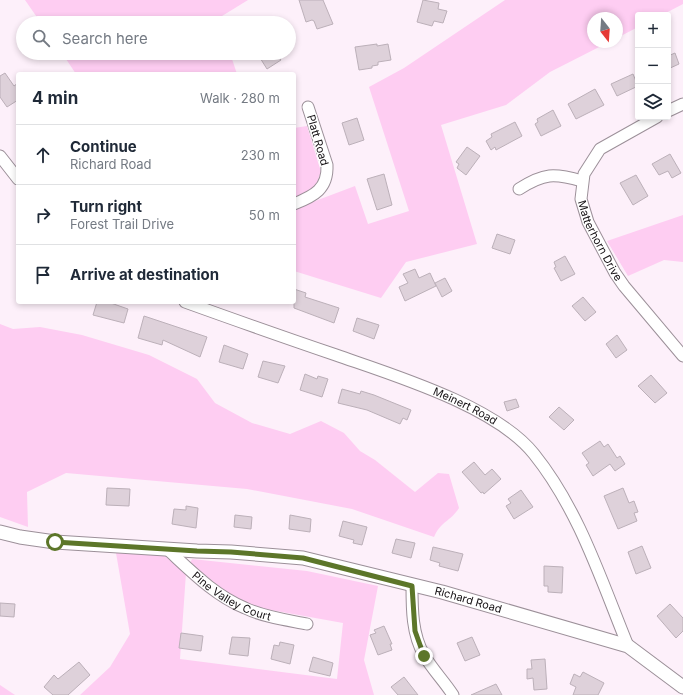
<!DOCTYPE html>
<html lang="en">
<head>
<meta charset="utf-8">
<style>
  body { margin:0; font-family:Inter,sans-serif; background:#f6f6f7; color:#1f2937 }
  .controls { position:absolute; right:12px; top:12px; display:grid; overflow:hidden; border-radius:4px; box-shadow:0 2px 6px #0003 }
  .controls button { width:36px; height:36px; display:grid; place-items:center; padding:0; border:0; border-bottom:1px solid #e0e1e3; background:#fff; color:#1f2937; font:20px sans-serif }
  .compass { position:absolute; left:587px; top:12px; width:36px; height:36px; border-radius:50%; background:#fff; box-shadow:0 2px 6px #0003; rotate:163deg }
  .stop { position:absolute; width:12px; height:12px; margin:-9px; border:3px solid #5c7629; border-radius:50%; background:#fff }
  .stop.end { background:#5c7629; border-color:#fff; box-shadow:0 1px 4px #0008 }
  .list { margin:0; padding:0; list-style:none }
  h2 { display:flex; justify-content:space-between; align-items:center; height:52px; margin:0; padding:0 16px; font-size:17px }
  h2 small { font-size:13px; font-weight:400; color:#747a83 }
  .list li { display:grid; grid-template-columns:26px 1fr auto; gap:12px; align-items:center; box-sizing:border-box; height:60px; padding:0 16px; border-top:1px solid #e0e1e3 }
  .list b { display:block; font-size:15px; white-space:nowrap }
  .list p { margin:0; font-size:13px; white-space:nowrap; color:#747a83 }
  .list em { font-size:13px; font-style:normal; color:#747a83 }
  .icon { flex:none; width:22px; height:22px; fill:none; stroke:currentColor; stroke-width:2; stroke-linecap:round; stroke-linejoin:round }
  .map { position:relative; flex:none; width:683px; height:695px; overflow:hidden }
  .search { position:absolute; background:#fff; box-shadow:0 2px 6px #0003; left:16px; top:16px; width:280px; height:44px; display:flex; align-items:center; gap:10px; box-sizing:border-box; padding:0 14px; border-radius:22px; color:#747a83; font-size:15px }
  .panel { position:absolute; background:#fff; box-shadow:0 2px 6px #0003; left:16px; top:72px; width:280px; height:232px; border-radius:4px }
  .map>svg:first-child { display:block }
  .green { fill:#fecdf2 }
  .building { fill:#ded1da; stroke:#bcb0b9 }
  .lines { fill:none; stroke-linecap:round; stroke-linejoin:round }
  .minor-casing { stroke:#9c9099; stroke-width:13 }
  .tertiary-casing { stroke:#9c9099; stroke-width:15 }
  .minor { stroke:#fff; stroke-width:11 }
  .tertiary { stroke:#fff; stroke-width:13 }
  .route { stroke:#5c7629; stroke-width:5 }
  .labels { text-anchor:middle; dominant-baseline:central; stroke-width:3; stroke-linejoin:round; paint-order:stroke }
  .street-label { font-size:11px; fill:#130f12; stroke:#fff }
</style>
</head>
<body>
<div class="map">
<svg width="683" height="695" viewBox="0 0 683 695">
  <rect width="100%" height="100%" fill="#fdf0fa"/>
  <g class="green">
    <polygon points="25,0 248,0 222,16 223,23 41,23"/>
    <polygon points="505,0 683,0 683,4 662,15 638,15 638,27 617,38 617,18 593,18 593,42 609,42 550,72 506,105 441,125 477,244 406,262 381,298 294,271 294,209 355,186 368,224 409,211 369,87 404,68"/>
    <polygon points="62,53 230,53 237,74 76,74"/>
    <polygon points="307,126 321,172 315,187 294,202 294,128"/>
    <polygon points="683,215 683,262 664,260 628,276 607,241"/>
    <path d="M0,324l13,5 27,-2 42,8 67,20 48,24 18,24 37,20 38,11 31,-13 23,12 16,18 15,9 40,32 23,-19 11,1 10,34c-9,14 -18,13 -25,29l-82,-28 -105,-20 -181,-16 -39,19 1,35 -28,-10z"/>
    <polygon points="116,553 162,554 186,573 180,659 337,679 343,623 248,606 224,590 190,563 192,559 307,571 378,586 364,660 374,695 80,695 110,667 130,634"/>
    <polygon points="0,685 15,695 0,695"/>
  </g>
  <g class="building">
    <polygon points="299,0 323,0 333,24 317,29 314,21 312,20 306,22"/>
    <polygon points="423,0 439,3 438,9 447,11 443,23 434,21 432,26 417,22"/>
    <polygon points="377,44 377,46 388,44 391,60 378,62 378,65 372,66 372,68 359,70 355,47"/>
    <polygon points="257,53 276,53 281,60 267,69"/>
    <polygon points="675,53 679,64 668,69 668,56"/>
    <polygon points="5,73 14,86 18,83 18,100 7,107 0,97 0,76"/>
    <polygon points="633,74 638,86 617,96 611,84"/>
    <polygon points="595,89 604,105 576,119 568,104"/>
    <polygon points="553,110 561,126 541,136 535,124 538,122 537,119"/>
    <polygon points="357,118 364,140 349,145 342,123"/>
    <polygon points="515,122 522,136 496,150 495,147 491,150 486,141 492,137 491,134"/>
    <polygon points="467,147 480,156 466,175 457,168 459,164 456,162"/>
    <polygon points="670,154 681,173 672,178 668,171 659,175 652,164"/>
    <polygon points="384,174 392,205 377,210 367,179"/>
    <polygon points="636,175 648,196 633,205 620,183"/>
    <polygon points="497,234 515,240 510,254 492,248"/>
    <polygon points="565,256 575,274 561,281 554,268 556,267 554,262"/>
    <polygon points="415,269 419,278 430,273 436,286 405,301 399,287 408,283 403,274"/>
    <polygon points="445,278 452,291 442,297 435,283"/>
    <polygon points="294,289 306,293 305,297 339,308 334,323 294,308"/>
    <polygon points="583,297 596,312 585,321 572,306"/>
    <polygon points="97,302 108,302 128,309 124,323 93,315"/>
    <polygon points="144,316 207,337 200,357 163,340 162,345 138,338"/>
    <polygon points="357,318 379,325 374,339 353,331"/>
    <polygon points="617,335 627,350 616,358 606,344"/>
    <polygon points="224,345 248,354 243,369 219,362"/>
    <polygon points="263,361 285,366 278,383 258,377"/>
    <polygon points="305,374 317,379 318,376 328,379 322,397 300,390"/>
    <polygon points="651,375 667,393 655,403 638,386"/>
    <polygon points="342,389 360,394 361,391 374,395 411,410 407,420 403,418 400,424 367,410 338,403"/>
    <polygon points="516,399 519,407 507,411 504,402"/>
    <polygon points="559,407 574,420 564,430 549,417"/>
    <polygon points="600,441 604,447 608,444 617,458 620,456 625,464 615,471 610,464 593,476 586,465 589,463 582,453"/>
    <polygon points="474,462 485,475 492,469 501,479 484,494 483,492 481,493 462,472"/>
    <polygon points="107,488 130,489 129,506 106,505"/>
    <polygon points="623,488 629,503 634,501 638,512 634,513 637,521 618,529 604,496"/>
    <polygon points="521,490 533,507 514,519 506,506 511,503 508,499"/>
    <polygon points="186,506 198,508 196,528 172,524 174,509 186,510"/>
    <polygon points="235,515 252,517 251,529 234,527"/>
    <polygon points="290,515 311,519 310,532 289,529"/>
    <polygon points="343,521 367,527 362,545 353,543 354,540 339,536"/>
    <polygon points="396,539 415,543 411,558 392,553"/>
    <polygon points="642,546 651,568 636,574 628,552"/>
    <polygon points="433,547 463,554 458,571 439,566 440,563 430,560"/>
    <polygon points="544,566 563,567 562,593 548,592 548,586 544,586"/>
    <polygon points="0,603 15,604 14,617 0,616"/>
    <polygon points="670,604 683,618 683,631 676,638 657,616"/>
    <polygon points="384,626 392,644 390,644 392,650 378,655 370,635 376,633 374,630"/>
    <polygon points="181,633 203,636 201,651 179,648"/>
    <polygon points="232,637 250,638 248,656 229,654"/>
    <polygon points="472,637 480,655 465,661 457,643"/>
    <polygon points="280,642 294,645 290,664 271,659 274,645 279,646"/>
    <polygon points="313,657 333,663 330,676 309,671"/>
    <polygon points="545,659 547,689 534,690 533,678 527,679 527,669 532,669 531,660"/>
    <polygon points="79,662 90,675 68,695 53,695 44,687 54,675 58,679"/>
    <polygon points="583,672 604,683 598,695 573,695 576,687 570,684 574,674 580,677"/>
    <polygon points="404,677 418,695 398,695 391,687"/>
    <polygon points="496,684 502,695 471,695"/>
  </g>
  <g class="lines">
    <defs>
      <g id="minor">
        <polyline points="668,111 683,104"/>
        <path id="s1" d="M657,117l-57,32 -16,25 -3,25 7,23 27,51 9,13 59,70"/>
        <polyline points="0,156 18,179"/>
        <path d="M519,189c25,-16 35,-16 63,-8"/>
        <path d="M294,204c20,-8 34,-15 33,-39l-19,-58"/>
        <path id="s2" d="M185,302c50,18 101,36 151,53 57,20 160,51 198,99 45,56 67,126 94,192"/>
        <path id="s3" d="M167,549c24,22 47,46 78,59 19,9 42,12 62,16"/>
        <path d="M412,586c0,23 0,48 12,69 8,14 20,26 29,40"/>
      </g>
      <g id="tertiary">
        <path id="s4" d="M0,532l20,5 35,5 142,9 34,1 72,6 139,34 186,54 55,41"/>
      </g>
    </defs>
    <use href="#minor" class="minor-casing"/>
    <use href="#tertiary" class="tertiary-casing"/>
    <use href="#minor" class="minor"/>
    <use href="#tertiary" class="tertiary"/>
  </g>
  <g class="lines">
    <polyline class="route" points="55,542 197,551 231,552 303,558 412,586 415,631 424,656"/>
  </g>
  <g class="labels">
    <g class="street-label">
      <text transform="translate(318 140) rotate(74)">Platt Road</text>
      <text stroke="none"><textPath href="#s1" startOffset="166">Matterhorn Drive</textPath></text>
      <text stroke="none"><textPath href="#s2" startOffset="299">Meinert Road</textPath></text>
      <text stroke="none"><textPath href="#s3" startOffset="81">Pine Valley Court</textPath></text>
      <text stroke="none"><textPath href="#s4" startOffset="475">Richard Road</textPath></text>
    </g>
  </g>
</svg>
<div class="controls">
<button>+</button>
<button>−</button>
<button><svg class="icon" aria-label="layers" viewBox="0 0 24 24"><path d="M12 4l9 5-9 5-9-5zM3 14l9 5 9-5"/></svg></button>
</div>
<svg class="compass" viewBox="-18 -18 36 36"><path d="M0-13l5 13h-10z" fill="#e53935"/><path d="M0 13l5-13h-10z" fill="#747a83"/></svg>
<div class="stop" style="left:55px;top:542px"></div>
<div class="stop end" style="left:424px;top:656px"></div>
<div class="search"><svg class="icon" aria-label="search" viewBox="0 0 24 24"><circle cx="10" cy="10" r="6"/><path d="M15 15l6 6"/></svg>Search here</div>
<section class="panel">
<h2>4 min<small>Walk · 280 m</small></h2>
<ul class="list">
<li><svg class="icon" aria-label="ahead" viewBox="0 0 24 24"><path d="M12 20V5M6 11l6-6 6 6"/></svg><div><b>Continue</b><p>Richard Road</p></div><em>230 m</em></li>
<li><svg class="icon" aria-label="right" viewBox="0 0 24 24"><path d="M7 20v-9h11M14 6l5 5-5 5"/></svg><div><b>Turn right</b><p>Forest Trail Drive</p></div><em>50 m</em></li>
<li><svg class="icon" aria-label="arrive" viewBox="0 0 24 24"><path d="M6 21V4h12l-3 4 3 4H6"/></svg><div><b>Arrive at destination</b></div></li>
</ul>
</section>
</div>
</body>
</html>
